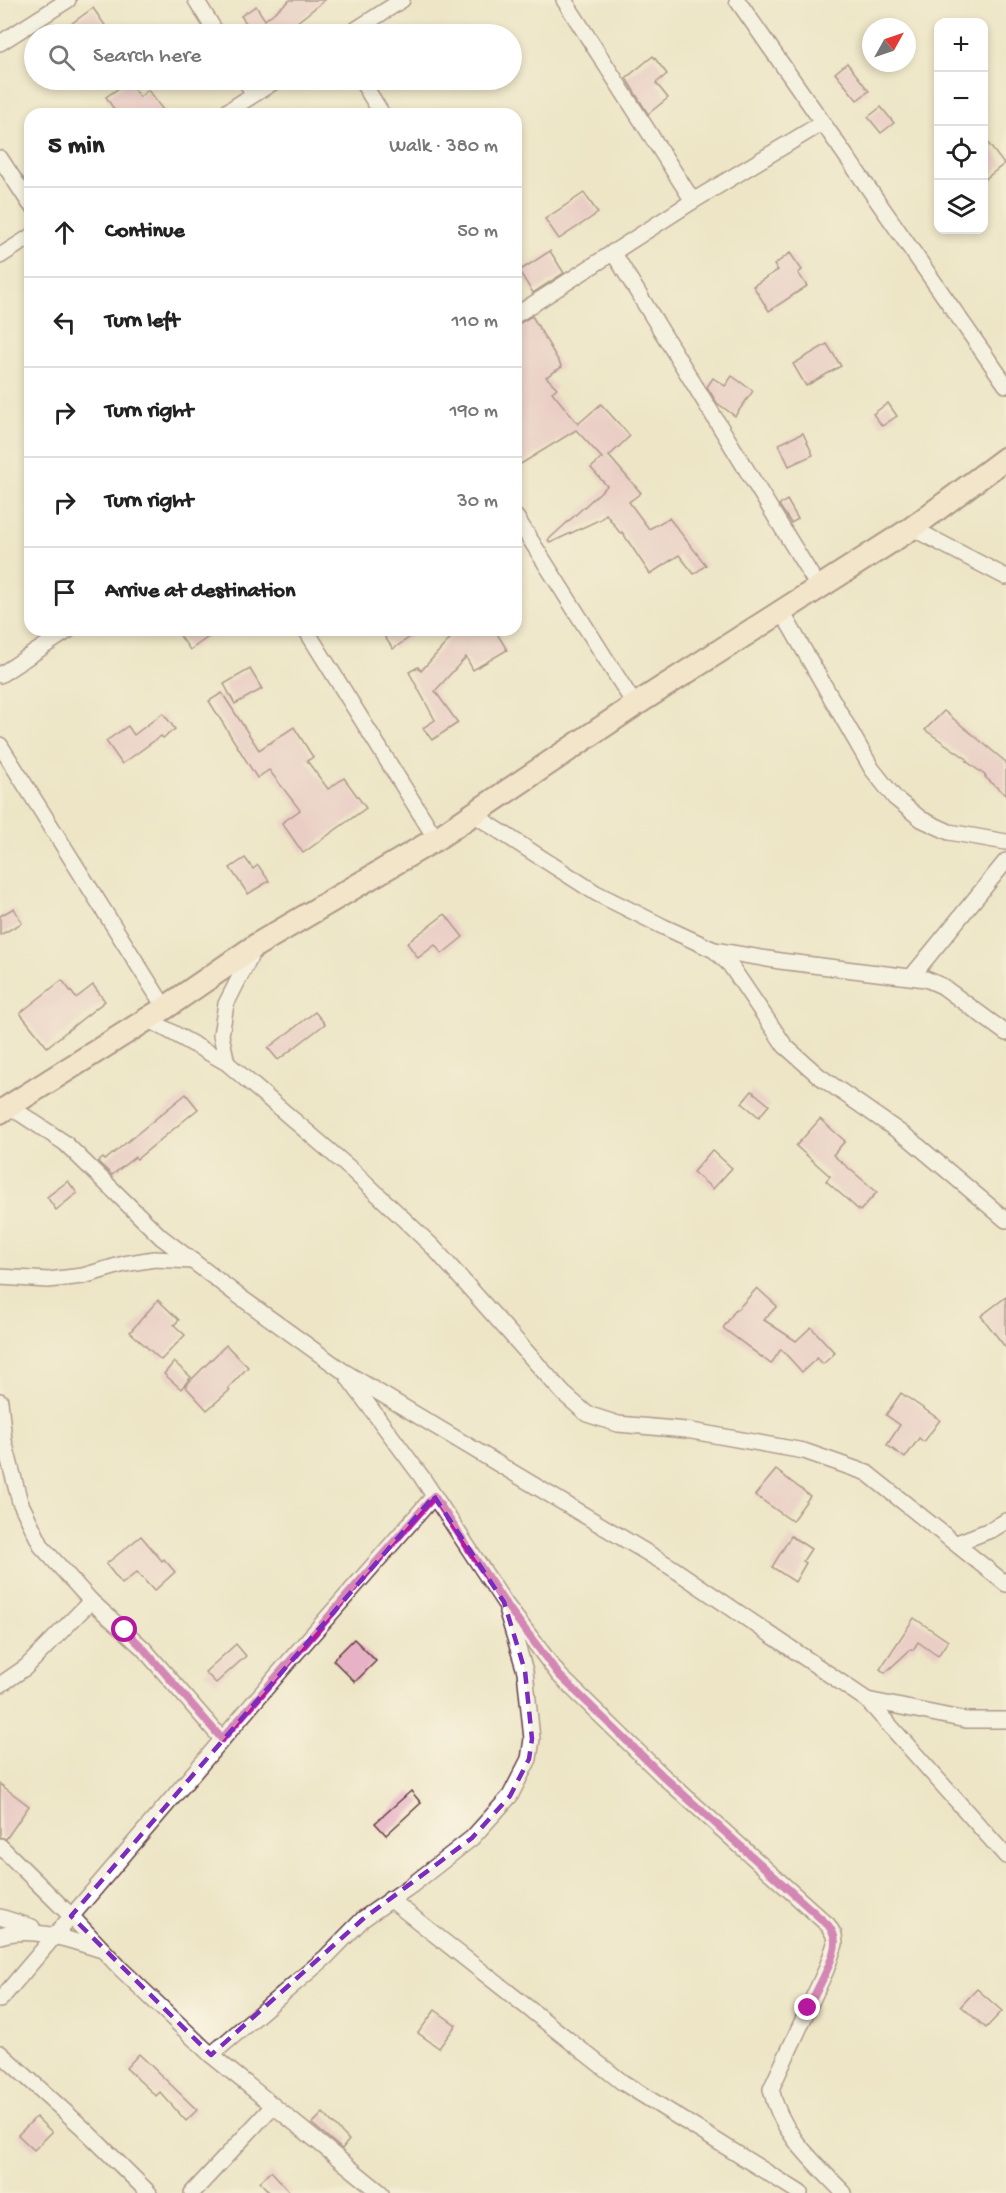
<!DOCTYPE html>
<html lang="en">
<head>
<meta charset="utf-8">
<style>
  body { margin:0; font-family:"Gochi Hand",sans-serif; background:#f2f2f2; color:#222 }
  .controls { position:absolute; right:18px; top:18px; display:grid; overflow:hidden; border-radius:12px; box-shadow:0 3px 9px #0003 }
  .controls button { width:54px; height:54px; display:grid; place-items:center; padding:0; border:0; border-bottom:2px solid #e0e0e0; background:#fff; color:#222; font:30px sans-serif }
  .compass { position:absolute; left:862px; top:18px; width:54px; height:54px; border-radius:50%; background:#fff; box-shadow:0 3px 9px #0003; rotate:50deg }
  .stop { position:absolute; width:18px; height:18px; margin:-14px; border:4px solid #b5179e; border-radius:50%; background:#fff }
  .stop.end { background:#b5179e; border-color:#fff; box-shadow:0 2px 6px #0008 }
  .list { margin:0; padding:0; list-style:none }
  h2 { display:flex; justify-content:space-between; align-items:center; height:78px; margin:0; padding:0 24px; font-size:26px }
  h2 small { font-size:20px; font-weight:400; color:#767676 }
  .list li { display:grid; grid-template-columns:39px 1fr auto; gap:18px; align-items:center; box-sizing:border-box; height:90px; padding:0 24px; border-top:2px solid #e0e0e0 }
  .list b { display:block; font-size:22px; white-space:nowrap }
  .list em { font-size:20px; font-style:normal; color:#767676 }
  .icon { flex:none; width:33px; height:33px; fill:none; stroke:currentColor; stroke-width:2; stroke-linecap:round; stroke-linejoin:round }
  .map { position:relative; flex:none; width:1006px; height:2193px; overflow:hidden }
  .search { position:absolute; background:#fff; box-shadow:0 3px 9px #0003; left:24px; top:24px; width:498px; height:66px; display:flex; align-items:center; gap:15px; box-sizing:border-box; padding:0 21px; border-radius:33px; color:#767676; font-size:22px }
  .panel { position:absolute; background:#fff; box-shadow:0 3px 9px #0003; left:24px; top:108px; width:498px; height:528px; border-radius:18px }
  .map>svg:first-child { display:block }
  .building { fill:#e7b2c6 }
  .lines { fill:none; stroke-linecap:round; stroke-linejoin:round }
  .street-casing { stroke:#623d42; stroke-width:18 }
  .secondary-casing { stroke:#623d42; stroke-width:26 }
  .street { stroke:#fff; stroke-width:15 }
  .secondary { stroke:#fbe5cf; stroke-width:22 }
  .route { stroke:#b5179e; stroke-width:8 }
  .marked { fill:none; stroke:#7b2cbf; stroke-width:4.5; stroke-dasharray:12 8; stroke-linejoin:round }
</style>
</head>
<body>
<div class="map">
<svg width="1006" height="2193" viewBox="0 0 1006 2193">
  <rect width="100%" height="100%" fill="#fcf5e5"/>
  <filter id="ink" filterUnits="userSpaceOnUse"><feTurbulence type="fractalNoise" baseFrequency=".0167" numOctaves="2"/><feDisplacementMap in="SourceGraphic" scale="12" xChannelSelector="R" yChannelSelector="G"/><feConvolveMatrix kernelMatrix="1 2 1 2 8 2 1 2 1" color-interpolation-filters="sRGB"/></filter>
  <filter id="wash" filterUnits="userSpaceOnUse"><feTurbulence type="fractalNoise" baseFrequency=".008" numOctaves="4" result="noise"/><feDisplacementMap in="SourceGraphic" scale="24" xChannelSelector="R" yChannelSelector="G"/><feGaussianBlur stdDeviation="1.35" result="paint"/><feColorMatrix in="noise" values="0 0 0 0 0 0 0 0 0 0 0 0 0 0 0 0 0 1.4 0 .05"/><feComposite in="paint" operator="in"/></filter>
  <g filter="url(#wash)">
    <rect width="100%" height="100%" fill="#ede5c6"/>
    <g id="blocks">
      <g class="building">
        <polygon points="290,0 325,0 282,34 248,34 252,31 241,16 256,6 265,20"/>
        <polygon points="93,8 111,34 78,34 71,24"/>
        <polygon points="653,56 667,74 656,83 668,98 648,114 626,78"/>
        <polygon points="847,63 869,91 857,100 835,73"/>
        <polygon points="128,82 140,97 148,90 166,114 117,114 106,97"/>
        <polygon points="881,107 894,123 881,133 868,117"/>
        <polygon points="984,138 1004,164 984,180"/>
        <polygon points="584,193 598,213 559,239 545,219"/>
        <polygon points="550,251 564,273 533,293 519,271"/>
        <polygon points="790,253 802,270 798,273 807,286 769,311 753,286 778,270 774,265"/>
        <polygon points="532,316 562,367 546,377 557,388 552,392 578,424 601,404 630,436 609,456 641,493 629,502 649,529 669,518 706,565 694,574 679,555 650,574 622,532 620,533 606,514 601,519 550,543 548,540 607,486 591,468 602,458 576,430 516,467 516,325"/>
        <polygon points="827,344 841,366 806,386 793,364"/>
        <polygon points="732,376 753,391 735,416 717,403 707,387 713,378 725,386"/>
        <polygon points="888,403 897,416 882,426 873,414"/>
        <polygon points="803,433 813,455 789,466 779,444"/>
        <polygon points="787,500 798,519 791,523 779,505"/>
        <polygon points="176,630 218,630 190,650"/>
        <polygon points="380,630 420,630 393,649"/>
        <polygon points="458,630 495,630 507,650 473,670 466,657 435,691 458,723 432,740 423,728 435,720 409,672 418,667 421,671"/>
        <polygon points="250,669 262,689 235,704 224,684"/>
        <polygon points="222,693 259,750 294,727 313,757 307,761 328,789 344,778 366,808 303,853 282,823 300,810 269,770 257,778 209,701"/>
        <polygon points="944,711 1006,762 1006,795 985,777 986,776 966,761 967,759 925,730"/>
        <polygon points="163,713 175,729 163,738 161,736 122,764 106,741 128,726 134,735"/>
        <polygon points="245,858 253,869 258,865 269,881 248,894 230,868"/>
        <polygon points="14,908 22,923 0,935 0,916"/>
        <polygon points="445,914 463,937 442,954 435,945 418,958 407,943"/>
        <polygon points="62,980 76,998 93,985 105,1001 47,1047 20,1013"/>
        <polygon points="315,1012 325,1024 278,1060 268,1048"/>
        <polygon points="752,1091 769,1105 759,1117 742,1103"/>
        <polygon points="186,1094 198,1109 137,1159 135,1157 112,1175 98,1162 103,1158 105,1160"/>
        <polygon points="820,1119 845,1141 833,1155 877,1192 860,1211 826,1181 830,1176 796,1146"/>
        <polygon points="712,1150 732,1168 713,1189 693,1172"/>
        <polygon points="68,1181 77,1193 56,1210 47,1197"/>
        <polygon points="757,1288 777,1306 764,1320 796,1341 811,1327 835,1353 823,1364 817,1358 802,1372 781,1349 771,1364 723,1328 736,1309 737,1310"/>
        <polygon points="1006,1297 1006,1348 981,1316"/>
        <polygon points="158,1300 179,1320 174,1325 185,1335 161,1360 130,1332"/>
        <polygon points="226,1345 248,1367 228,1388 230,1390 207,1410 185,1386"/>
        <polygon points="174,1362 191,1377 181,1389 164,1374"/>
        <polygon points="901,1393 940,1420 924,1442 919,1438 905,1458 887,1445 900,1425 886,1415"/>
        <polygon points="776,1470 810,1496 792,1521 755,1495"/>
        <polygon points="141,1536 162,1561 164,1559 175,1572 154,1591 137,1572 122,1584 106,1564"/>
        <polygon points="791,1536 811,1549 803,1561 806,1563 795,1582 772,1567"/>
        <polygon points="914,1618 948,1641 938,1656 918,1642 913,1650 911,1649 885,1673 880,1669"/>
        <polygon points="354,1639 376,1661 355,1682 333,1660"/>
        <polygon points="236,1644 246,1656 216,1683 205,1672"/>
        <polygon points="0,1784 29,1806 6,1839 0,1837"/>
        <polygon points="411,1791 421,1803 386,1835 375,1823"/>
        <polygon points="977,1989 1002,2011 986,2028 961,2006"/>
        <polygon points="435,2010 456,2025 439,2048 418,2033"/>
        <polygon points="139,2054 197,2110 186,2121 160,2092 156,2096 126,2068"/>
        <polygon points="323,2113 349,2140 342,2149 312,2124"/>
        <polygon points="36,2117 52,2132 34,2150 18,2135"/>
        <polygon points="271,2171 291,2193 270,2193 260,2182"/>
      </g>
    </g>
  </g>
  <g filter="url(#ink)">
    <use href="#blocks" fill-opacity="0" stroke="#623d42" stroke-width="1.5"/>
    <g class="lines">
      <defs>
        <g id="street">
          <polyline points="196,0 217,34"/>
          <polyline points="564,0 693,201"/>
          <polyline points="737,0 1006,385"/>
          <polyline points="349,34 402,0"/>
          <polyline points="0,43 68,0"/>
          <polyline points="245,80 254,94"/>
          <polyline points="361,80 382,114"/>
          <polyline points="223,114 277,80"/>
          <polyline points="0,158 30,204"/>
          <polyline points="613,252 819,588"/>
          <polyline points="0,256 30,237"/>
          <polyline points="516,315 693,201 822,123"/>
          <polyline points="516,517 635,705"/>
          <polyline points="912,528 1006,577"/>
          <polyline points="782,612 872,769 895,798 921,819 949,832 1006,842"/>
          <polyline points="306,630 436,839"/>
          <polyline points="0,675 69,630"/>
          <polyline points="0,745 165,1008"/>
          <polyline points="473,814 596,893 664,927 714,950 780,961 926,979 942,986 1006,1033"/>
          <polyline points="714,950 730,965 785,1046 819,1076 911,1140 1006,1220"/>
          <polyline points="912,976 1006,861"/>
          <polyline points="148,1019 227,1063 353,1171 433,1247 563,1393 587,1414 618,1424 686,1430 804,1451 867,1473 1006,1584"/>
          <polyline points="227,1063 221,1035 226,1004 253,951"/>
          <polyline points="9,1106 65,1143 161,1237 236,1294 343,1371 671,1567 867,1700 1006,1856"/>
          <polyline points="0,1277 48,1280 83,1276 124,1264 154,1259 193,1261"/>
          <path d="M349,1379l72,97 83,126 55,73 105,102 164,148 6,10 1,9 -9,26 -55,119c10,45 42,72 73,104"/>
          <polyline points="0,1401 4,1441 20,1502 42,1547 91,1601 143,1648 222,1739"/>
          <polyline points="957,1543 993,1529 1006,1521"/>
          <polyline points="0,1685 26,1667 91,1601"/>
          <polyline points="867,1700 966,1720 1006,1720"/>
          <polyline points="0,1846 71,1916 121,1969 211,2055 381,2193"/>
          <polyline points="390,1899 622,2082 800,2193"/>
          <polyline points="0,1917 32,1927"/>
          <path d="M0,1936c35,-10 69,4 102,14"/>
          <polyline points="0,2000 290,1660 434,1496"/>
          <polyline points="0,2053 82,2127 149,2193"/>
          <polyline points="211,2055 326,1957 363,1919 412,1885 472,1838 510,1796 529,1759 532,1739 525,1671 507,1612"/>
          <polyline points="192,2193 272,2107"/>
        </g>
        <polyline id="secondary" points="0,1112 165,1008 258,944 436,839 635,705 912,528 1006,458"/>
      </defs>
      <use href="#street" class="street-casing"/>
      <use href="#secondary" class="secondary-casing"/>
      <use href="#street" class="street"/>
      <use href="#secondary" class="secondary"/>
    </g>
  </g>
  <g class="lines" filter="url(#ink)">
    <path class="route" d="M125,1630l18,18 79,91 212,-243 70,106 55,73 105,102 164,148c4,5 7,10 7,17 0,17 -19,50 -27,66"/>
  </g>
  <path d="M0 0H1006V2193H0ZM434,1496l70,106 21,69 7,68 -3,20 -19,37 -38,42 -109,81 -152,136 -140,-139z" fill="#ede5c6" fill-opacity=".55" fill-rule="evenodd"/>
  <path class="marked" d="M434,1496l70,106 21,69 7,68 -3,20 -19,37 -38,42 -109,81 -152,136 -140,-139z"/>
</svg>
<div class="controls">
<button>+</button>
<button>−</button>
<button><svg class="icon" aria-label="locate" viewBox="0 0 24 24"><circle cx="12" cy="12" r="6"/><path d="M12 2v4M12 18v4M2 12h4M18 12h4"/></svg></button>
<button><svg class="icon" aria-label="layers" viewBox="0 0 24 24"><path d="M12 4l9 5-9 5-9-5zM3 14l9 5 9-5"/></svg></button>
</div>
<svg class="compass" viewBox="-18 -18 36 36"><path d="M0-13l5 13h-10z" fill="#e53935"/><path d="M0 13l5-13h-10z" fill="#767676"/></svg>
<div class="stop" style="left:125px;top:1630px"></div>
<div class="stop end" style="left:808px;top:2008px"></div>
<div class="search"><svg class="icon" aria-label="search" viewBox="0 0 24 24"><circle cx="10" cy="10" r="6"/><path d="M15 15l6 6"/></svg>Search here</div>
<section class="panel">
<h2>5 min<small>Walk · 380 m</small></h2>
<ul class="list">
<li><svg class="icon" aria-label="ahead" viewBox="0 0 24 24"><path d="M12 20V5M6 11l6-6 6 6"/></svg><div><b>Continue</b></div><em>50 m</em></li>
<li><svg class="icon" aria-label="left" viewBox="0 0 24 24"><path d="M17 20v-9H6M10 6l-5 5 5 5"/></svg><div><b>Turn left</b></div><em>110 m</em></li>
<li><svg class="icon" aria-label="right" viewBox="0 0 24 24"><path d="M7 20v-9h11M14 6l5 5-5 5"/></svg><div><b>Turn right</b></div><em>190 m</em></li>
<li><svg class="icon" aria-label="right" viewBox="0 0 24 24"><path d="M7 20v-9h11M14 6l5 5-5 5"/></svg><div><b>Turn right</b></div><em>30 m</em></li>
<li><svg class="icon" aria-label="arrive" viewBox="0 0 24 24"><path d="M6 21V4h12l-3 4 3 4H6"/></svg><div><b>Arrive at destination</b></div></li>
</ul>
</section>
</div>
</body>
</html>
